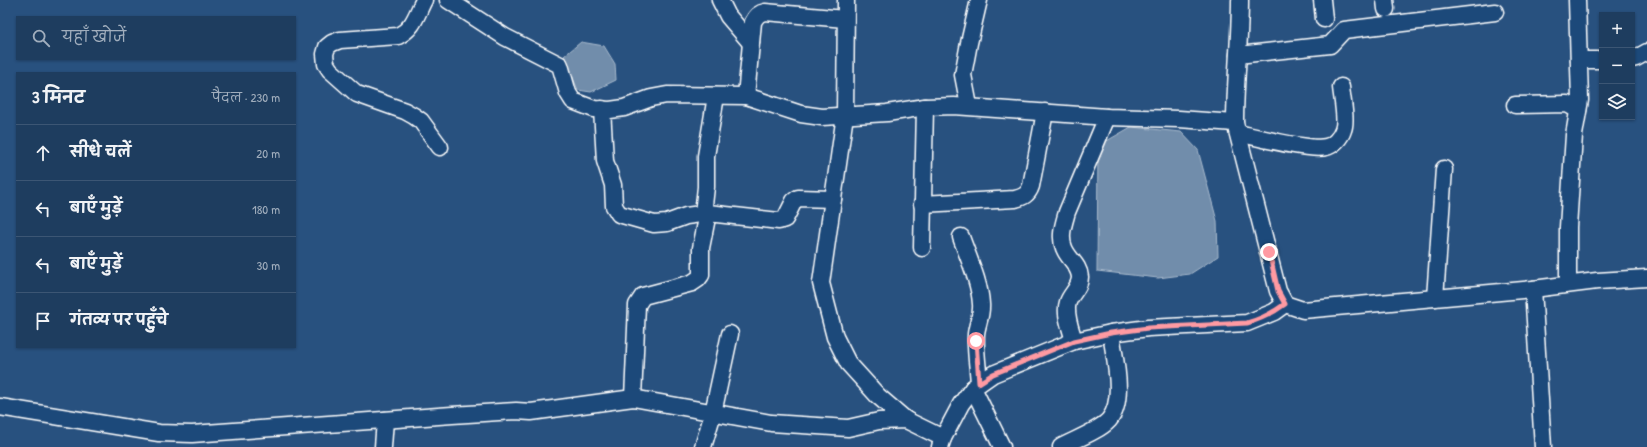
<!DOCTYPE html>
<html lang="hi">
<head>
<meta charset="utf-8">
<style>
  body { margin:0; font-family:"Patrick Hand","Playpen Sans Deva",sans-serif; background:#264465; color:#f1f3f6 }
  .controls { position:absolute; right:12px; top:12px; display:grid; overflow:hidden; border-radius:0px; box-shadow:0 1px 3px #0004 }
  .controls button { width:36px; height:36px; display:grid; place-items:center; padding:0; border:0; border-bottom:1px solid #3c5674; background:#1e3d5f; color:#f1f3f6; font:20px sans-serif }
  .stop { position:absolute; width:12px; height:12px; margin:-9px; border:3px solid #ff9aa2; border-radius:50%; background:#fff }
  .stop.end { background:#ff9aa2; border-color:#fff; box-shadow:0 1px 4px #0008 }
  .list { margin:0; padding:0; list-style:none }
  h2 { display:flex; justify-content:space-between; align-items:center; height:52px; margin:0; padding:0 16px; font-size:17px }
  h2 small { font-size:13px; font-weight:400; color:#a1aebd }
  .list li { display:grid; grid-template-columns:26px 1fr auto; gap:12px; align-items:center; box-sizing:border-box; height:56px; padding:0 16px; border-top:1px solid #3c5674 }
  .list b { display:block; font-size:15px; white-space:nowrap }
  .list em { font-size:13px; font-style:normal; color:#a1aebd }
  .icon { flex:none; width:22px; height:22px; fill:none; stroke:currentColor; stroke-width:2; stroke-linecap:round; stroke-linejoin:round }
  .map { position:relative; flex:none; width:1647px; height:447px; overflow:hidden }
  .search { position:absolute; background:#1e3d5f; box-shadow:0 1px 3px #0004; left:16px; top:16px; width:280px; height:44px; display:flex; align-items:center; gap:10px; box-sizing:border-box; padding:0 14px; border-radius:0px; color:#a1aebd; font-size:15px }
  .panel { position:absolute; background:#1e3d5f; box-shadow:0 1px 3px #0004; left:16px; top:72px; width:280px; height:276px; border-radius:0px }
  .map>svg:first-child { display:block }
  .water { fill:#718dab; stroke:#aabbcd }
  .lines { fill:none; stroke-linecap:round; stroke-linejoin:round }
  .minor-casing { stroke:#fff; stroke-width:19 }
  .minor { stroke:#1f4a7a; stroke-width:16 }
  .route { stroke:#ff9aa2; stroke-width:5 }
</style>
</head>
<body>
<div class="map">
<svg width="1647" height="447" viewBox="0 0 1647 447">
  <rect width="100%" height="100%" fill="#28517f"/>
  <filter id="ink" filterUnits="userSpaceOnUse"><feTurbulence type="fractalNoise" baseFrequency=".025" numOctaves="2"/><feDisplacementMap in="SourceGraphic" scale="8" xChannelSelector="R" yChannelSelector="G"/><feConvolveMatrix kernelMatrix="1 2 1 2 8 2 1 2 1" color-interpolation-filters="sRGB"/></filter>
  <g filter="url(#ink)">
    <g class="water">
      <polygon points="581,42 604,46 615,64 616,80 591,92 578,90 564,56"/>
      <polygon points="1131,127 1181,132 1198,150 1217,221 1218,256 1190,274 1158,278 1097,271 1098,146"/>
    </g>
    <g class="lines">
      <defs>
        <g id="minor">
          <path d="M424,0c-8,15 -10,28 -26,36l-58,4 -8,3 -5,4 -2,7 1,10 4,6 27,24 48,17 9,5 7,5 19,26"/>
          <polyline points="448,0 505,37 560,65 568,93 573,101 594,109 610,110 624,108 651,98 667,95 746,96 801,114 822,117 887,113 925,107 954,106 1107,117 1179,119 1235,123"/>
          <polyline points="720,0 728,16 751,43"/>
          <polyline points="846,0 845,115 821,283 835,337 848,363 878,396 906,420"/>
          <path d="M1240,0c0,41 -5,82 -5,123l43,168 7,13 18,6 230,-21 64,-8 50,-3"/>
          <polyline points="1322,0 1324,19"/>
          <polyline points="1385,0 1386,9"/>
          <polyline points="1238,55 1330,45 1344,30 1495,12"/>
          <polyline points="1632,59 1636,58 1647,52"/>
          <polyline points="1579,60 1602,60"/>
          <path d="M746,96l7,-74c3,-6 6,-9 12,-10l80,7"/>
          <polyline points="1515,105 1567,104 1578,110"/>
          <polyline points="969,106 963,75 969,43 979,0"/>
          <polyline points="602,109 605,161 613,185 614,206 619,214 654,224 667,223 686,216 708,213 779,221 785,219 794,201 798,198 833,199"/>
          <path d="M1238,133c18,4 73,18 88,14 7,-1 15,-10 17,-17 4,-9 -1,-32 -2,-43"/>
          <path d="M922,204l93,-5c8,-2 13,-4 16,-13l14,-74"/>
          <polyline points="703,214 706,187 706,156 716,96"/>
          <path d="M961,237c7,20 19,46 20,67 1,11 -4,20 -5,30 -1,16 2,33 3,49"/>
          <polyline points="922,248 925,107"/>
          <polyline points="1568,284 1568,227 1574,135 1580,100 1577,0"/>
          <polyline points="1533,289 1543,447"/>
          <polyline points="1435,298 1444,169"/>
          <path d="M1074,341c-3,-12 -10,-27 -6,-39 3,-9 12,-14 12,-25 -1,-13 -12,-18 -16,-29 -5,-12 0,-25 3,-36l40,-95"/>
          <polyline points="973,388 1002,447"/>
          <polyline points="633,398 637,305 643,296 692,283 698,279 701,275 701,248 708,213"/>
          <polyline points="0,407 159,433 192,434 452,415 516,411 531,412 633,398 771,423 848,428 879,421 906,420 943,438"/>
          <polyline points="383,447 385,420"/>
          <polyline points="703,447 713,413 730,334"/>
          <polyline points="940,447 943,438 961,404 973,388 993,374 1074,341 1111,333 1148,328 1247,323 1274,312 1285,304"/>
          <path d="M1061,447c13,-7 38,-16 48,-27 17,-20 5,-63 2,-87"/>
        </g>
      </defs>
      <use href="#minor" class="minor-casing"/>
      <use href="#minor" class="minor"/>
    </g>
  </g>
  <g class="lines" filter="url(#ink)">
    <path class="route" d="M976,341l3,42 14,-9 81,-33 37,-8 37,-5 99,-5c15,-4 26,-10 38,-19l-7,-13 -9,-39"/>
  </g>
</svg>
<div class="controls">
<button>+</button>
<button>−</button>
<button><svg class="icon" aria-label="layers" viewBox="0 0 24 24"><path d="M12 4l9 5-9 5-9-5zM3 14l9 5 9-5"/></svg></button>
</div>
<div class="stop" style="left:976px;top:341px"></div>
<div class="stop end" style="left:1269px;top:252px"></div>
<div class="search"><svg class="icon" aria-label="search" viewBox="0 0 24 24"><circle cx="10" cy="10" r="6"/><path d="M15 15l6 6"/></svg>यहाँ खोजें</div>
<section class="panel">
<h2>3 मिनट<small>पैदल · 230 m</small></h2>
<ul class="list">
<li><svg class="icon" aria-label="ahead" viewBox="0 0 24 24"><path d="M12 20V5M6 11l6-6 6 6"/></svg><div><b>सीधे चलें</b></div><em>20 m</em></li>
<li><svg class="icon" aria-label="left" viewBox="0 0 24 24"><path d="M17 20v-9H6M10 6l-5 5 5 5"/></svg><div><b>बाएँ मुड़ें</b></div><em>180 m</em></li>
<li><svg class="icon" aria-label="left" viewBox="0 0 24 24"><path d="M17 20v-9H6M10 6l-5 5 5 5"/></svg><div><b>बाएँ मुड़ें</b></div><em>30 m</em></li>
<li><svg class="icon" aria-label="arrive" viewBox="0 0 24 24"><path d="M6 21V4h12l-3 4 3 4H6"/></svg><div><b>गंतव्य पर पहुँचे</b></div></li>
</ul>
</section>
</div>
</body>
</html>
